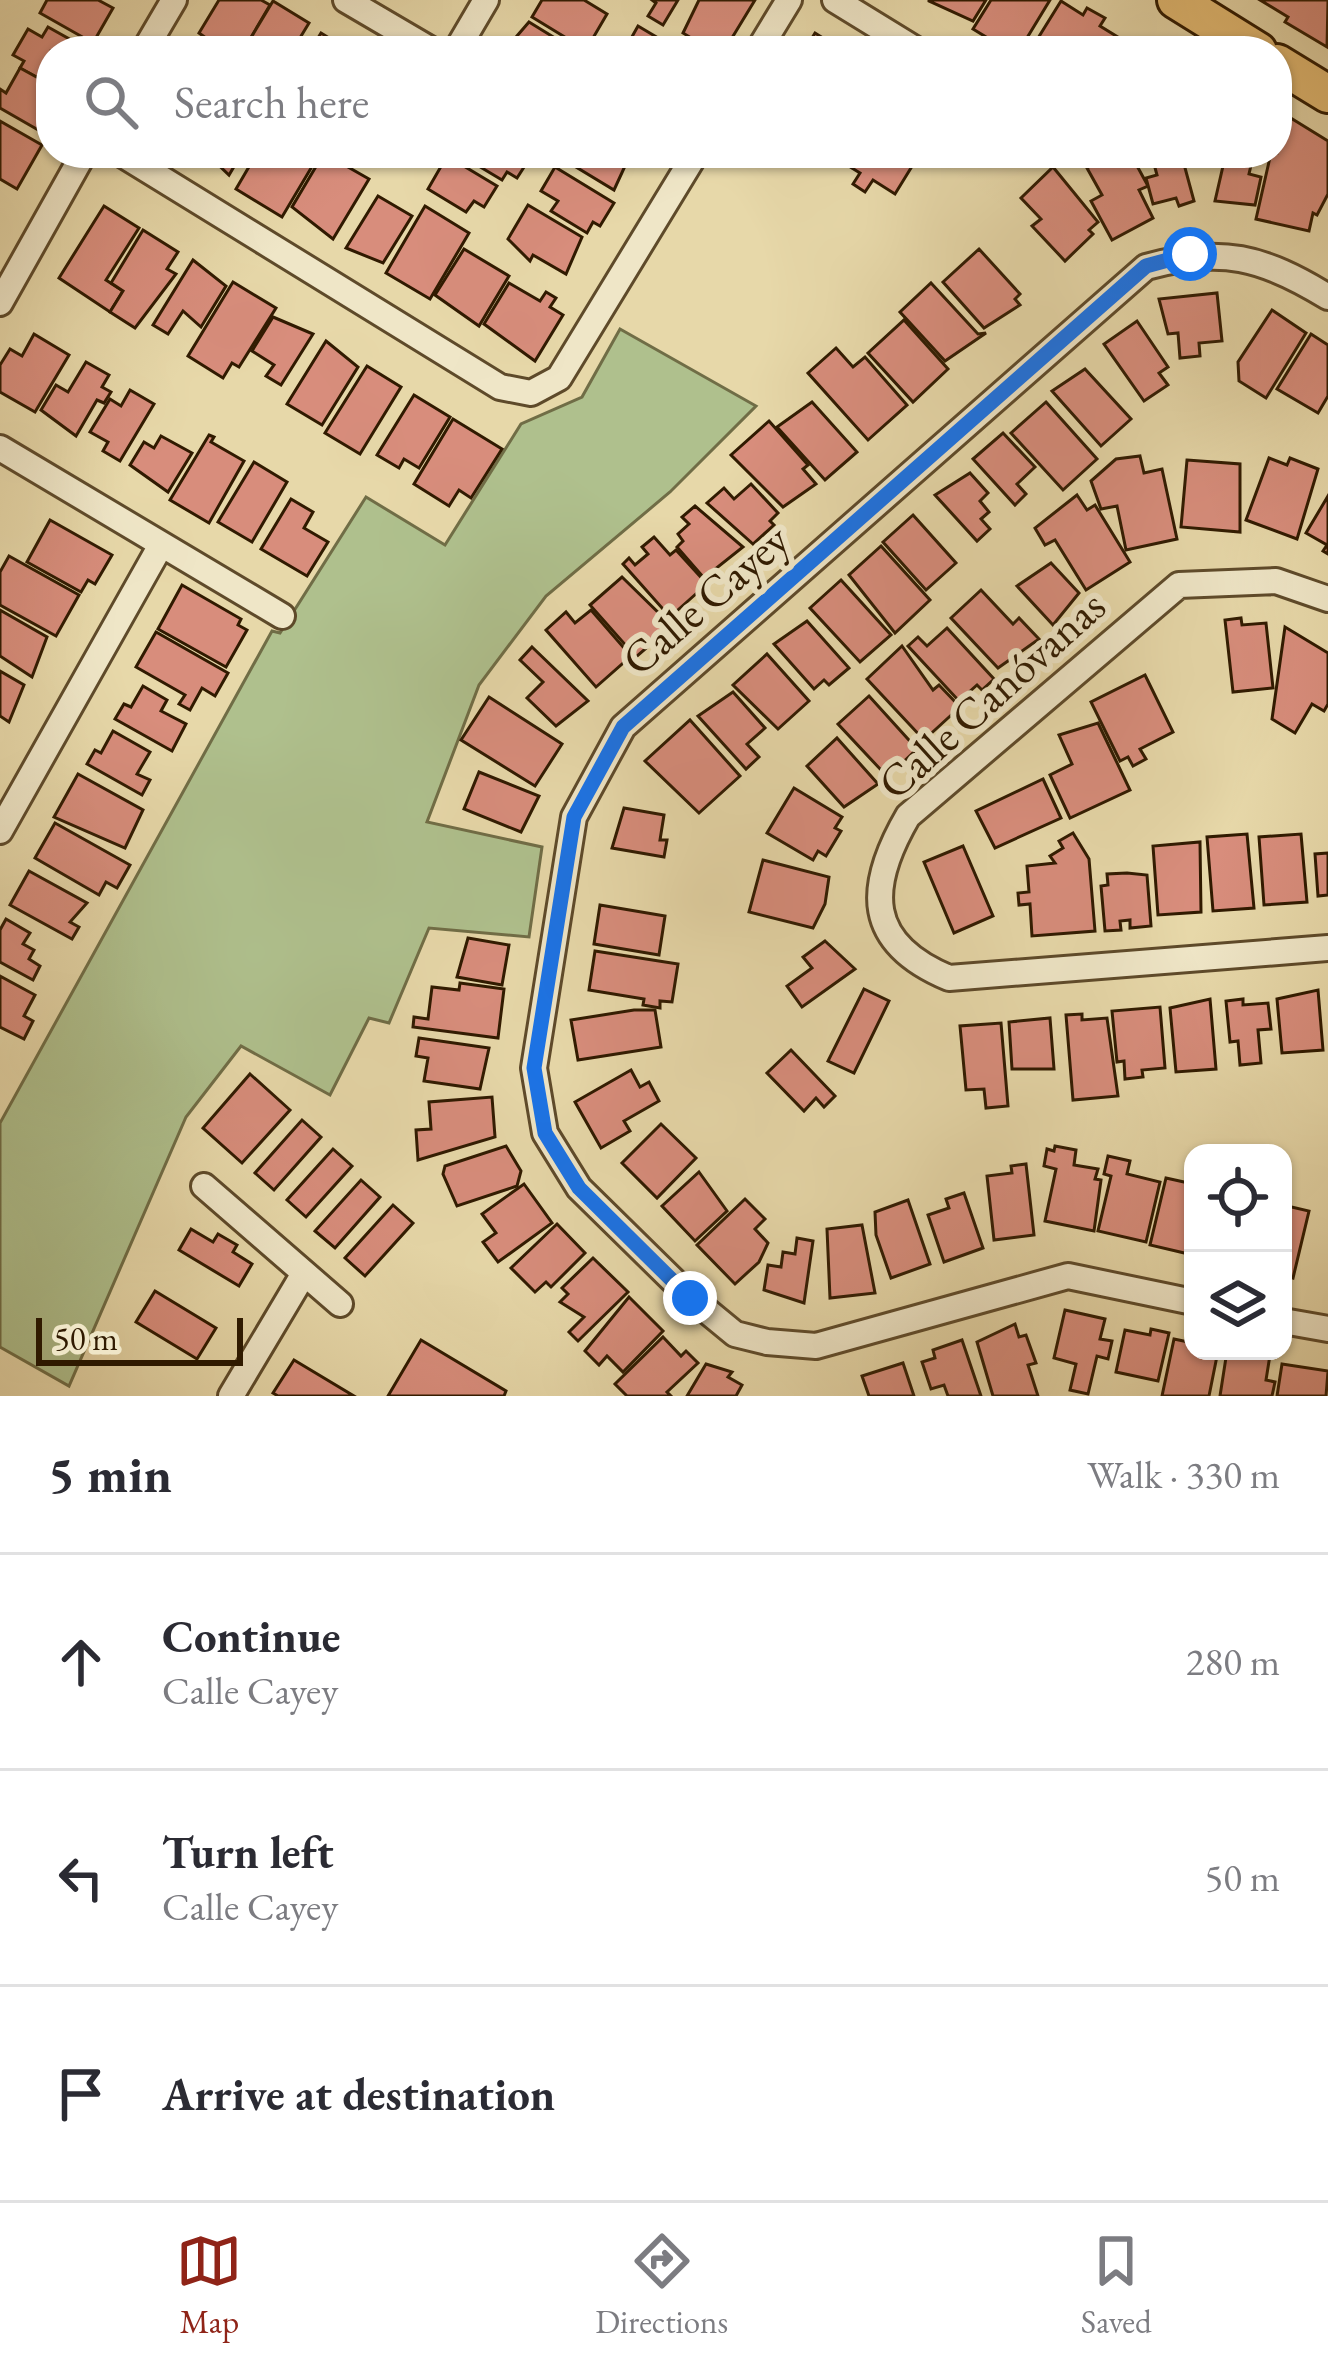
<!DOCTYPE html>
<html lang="en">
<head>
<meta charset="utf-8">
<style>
  body { margin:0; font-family:"EB Garamond",serif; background:#f2f2f3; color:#2b2b33 }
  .controls { position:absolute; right:36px; bottom:36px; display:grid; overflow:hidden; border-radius:24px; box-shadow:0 3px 9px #0004 }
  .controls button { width:108px; height:108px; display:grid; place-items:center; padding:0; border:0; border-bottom:3px solid #e1e1e2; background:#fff; color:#2b2b33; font:60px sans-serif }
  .scale { position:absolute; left:36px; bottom:30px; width:207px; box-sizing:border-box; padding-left:12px; border:6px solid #301a00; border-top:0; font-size:33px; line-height:42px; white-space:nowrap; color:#301a00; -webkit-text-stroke:9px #efe6c7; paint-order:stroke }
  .stop { position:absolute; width:36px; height:36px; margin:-27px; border:9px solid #1a73e8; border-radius:50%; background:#fff }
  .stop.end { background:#1a73e8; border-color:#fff; box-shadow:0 3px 12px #0008 }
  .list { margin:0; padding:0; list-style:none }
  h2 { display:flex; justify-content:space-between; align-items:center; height:156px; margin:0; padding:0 48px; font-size:51px }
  h2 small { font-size:39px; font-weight:400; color:#7c7c81 }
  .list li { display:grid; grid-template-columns:78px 1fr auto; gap:36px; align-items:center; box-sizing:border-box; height:216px; padding:0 48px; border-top:3px solid #e1e1e2 }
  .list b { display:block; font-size:45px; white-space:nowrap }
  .list p { margin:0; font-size:39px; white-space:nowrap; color:#7c7c81 }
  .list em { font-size:39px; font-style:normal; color:#7c7c81 }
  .icon { flex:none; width:66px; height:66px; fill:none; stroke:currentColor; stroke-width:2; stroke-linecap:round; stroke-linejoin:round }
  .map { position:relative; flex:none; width:1328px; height:1396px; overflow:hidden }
  .search { position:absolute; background:#fff; box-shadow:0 3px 9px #0004; left:36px; right:36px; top:36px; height:132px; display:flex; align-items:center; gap:30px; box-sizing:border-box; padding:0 42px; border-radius:48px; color:#7c7c81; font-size:45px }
  .sheet { height:804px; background:#fff }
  nav { display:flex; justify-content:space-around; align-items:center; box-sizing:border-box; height:168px; border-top:3px solid #e1e1e2; background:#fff; font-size:33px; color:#7c7c81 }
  nav a { display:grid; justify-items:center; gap:6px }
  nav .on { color:#8f2418 }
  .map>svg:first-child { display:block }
  .green { fill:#afc08d; stroke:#706d46; stroke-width:3 }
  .building { fill:#d88d7c; stroke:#301a00; stroke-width:3 }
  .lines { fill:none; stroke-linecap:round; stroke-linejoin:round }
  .street-casing { stroke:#5e4a2a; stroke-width:30 }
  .primary-casing { stroke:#301a00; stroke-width:42 }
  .street { stroke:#efe6c7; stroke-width:24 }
  .primary { stroke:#e4bc74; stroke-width:36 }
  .route { stroke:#1a73e8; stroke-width:15 }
  .labels { text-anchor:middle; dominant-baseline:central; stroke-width:12; stroke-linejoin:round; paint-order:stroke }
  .street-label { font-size:45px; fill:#301a00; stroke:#efe6c7 }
</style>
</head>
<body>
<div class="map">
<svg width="1328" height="1396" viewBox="0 0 1328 1396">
  <rect width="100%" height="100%" fill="#e7d8a9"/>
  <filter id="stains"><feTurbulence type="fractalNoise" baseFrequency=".00167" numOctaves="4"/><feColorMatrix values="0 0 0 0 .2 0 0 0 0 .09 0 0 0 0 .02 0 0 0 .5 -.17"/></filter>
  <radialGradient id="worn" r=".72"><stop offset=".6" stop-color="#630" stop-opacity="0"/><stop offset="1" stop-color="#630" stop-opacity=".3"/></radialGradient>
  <polygon class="green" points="620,329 756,406 670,492 546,596 479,685 427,822 542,847 529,937 429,928 389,1023 369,1018 330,1095 241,1046 186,1117 69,1386 0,1347 0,1123 272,631 280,633 366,497 445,545 521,424 582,397"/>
  <g class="building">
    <polygon points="47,0 98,0 113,8 93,43 40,13"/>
    <polygon points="219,0 261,0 270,5 243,51 224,51 199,33"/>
    <polygon points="542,0 584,0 607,14 586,50 532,17"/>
    <polygon points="652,0 678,0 663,25 648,16 656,3"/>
    <polygon points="699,0 755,0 724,51 704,51 706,47 683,33"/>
    <polygon points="986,0 973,21 929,1 929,0"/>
    <polygon points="991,0 1050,0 1019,51 1009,51 973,29"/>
    <polygon points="1260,0 1328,0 1327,47 1285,22 1288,17"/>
    <polygon points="273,1 309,23 292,51 243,51"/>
    <polygon points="1061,1 1083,15 1087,8 1105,18 1100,26 1121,39 1113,51 1030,51"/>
    <polygon points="529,22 576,51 504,51"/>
    <polygon points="638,26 680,51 624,51"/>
    <polygon points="48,27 89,50 51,51 51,85 20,68 24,61 13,55 28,29 42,37"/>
    <polygon points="321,33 334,41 332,45 341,51 310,51"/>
    <polygon points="815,33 842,50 841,51 804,51"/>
    <polygon points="20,68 51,85 40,131 0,108 0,89 6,93"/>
    <polygon points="1281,112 1328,141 1328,194 1317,215 1313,213 1309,231 1256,219 1271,153 1277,153"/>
    <polygon points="0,121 42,145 17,189 0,179"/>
    <polygon points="206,153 242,153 229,175"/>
    <polygon points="257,153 320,153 282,217 236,189"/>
    <polygon points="324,153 338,153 334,159 369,179 333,239 292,207"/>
    <polygon points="457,153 519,153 516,158 526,164 517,178 507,172 502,180"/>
    <polygon points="567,153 631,153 614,190 576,167 580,161"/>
    <polygon points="854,153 906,153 903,157 914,163 895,194 873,180 865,192 853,184 860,173 847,165"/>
    <polygon points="1115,153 1130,153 1148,186 1139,190 1153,218 1112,240 1091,201 1102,195 1087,168"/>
    <polygon points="1151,153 1181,153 1194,201 1179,206 1176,198 1153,204 1146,178 1157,175"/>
    <polygon points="1226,153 1242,153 1241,158 1252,161 1249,174 1261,177 1255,205 1215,201"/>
    <polygon points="447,156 497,186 484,207 474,201 466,212 428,189"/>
    <polygon points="555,167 614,203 600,226 593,222 587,233 551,211 558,201 541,191"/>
    <polygon points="1053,167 1098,222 1089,230 1093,234 1065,261 1032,226 1041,219 1021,198"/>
    <polygon points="378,196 412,216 383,263 346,248"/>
    <polygon points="528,205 582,237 566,274 533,255 530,261 508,239"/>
    <polygon points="104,206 139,228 106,280 123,291 110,312 59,278"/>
    <polygon points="425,206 469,233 430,299 386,273"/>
    <polygon points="143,230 178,252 167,269 176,274 135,328 110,312 123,291 111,283"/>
    <polygon points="464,249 509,276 479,326 435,295"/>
    <polygon points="979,249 1020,294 1015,299 1020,305 984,328 943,282"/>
    <polygon points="193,260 226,286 201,327 183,311 168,334 153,325"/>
    <polygon points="233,282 276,308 239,367 232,363 223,378 188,356"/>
    <polygon points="509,283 540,301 546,292 556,298 550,307 563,315 535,361 484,324"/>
    <polygon points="931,283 978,334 986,333 945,361 900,312"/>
    <polygon points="1217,293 1222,341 1199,343 1200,356 1180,358 1178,333 1168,334 1159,299"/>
    <polygon points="1272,310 1306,333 1266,398 1239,381 1238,362"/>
    <polygon points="273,317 313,334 281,385 266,376 274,365 252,351"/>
    <polygon points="904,320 948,369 913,402 868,353"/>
    <polygon points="1137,321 1168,367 1159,373 1168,385 1144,401 1104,344"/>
    <polygon points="34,334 69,355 35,412 0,392 0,365 10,349 22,356"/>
    <polygon points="1311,334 1328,345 1328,396 1318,413 1277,389"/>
    <polygon points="326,341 358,367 322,425 287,404"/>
    <polygon points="836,348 853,367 865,357 907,405 868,440 808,373"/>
    <polygon points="86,362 109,375 102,387 111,392 104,403 97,400 76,436 41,410 56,385 68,392"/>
    <polygon points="367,366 401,387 360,454 325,433"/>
    <polygon points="1085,369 1131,419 1101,446 1052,391"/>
    <polygon points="130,390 154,404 120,461 103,451 108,442 90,432 110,399 121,406"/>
    <polygon points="414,395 450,417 419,468 404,459 399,468 377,455"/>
    <polygon points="812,402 857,452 825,480 777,427"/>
    <polygon points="1046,402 1097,459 1063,490 1011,433"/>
    <polygon points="453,419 502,449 471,498 459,490 449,506 414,484"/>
    <polygon points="769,421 808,465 803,469 816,484 783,507 731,455"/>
    <polygon points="1003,433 1035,467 1017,484 1026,494 1015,505 973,459"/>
    <polygon points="209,435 214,437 211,442 244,461 209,523 170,500"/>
    <polygon points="161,436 192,453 168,492 130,465 144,442 154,448"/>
    <polygon points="1140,456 1144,473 1162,469 1177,539 1126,550 1117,506 1101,509 1091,481 1116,459"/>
    <polygon points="1269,458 1287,465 1290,458 1318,469 1297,539 1246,520"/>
    <polygon points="1187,460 1240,464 1240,532 1181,527"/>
    <polygon points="254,462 287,482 252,542 218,522"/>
    <polygon points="970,473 988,493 980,501 989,512 981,519 990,529 977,541 935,495"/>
    <polygon points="751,484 778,513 770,521 774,525 753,544 707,503 724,488 734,499"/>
    <polygon points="1077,495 1087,510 1095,505 1130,562 1086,590 1055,540 1045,545 1035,528"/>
    <polygon points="1328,496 1328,554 1323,551 1327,545 1306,533"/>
    <polygon points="291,499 313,512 304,528 328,542 307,576 261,549"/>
    <polygon points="695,506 743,547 704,578 677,547 683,541 678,534 689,524 682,517"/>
    <polygon points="913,515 956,563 926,590 883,542"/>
    <polygon points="50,520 112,555 95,584 88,580 81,592 27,562"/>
    <polygon points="654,537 670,555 676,550 707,584 670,617 623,564 629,558 635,565 648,554 642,547"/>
    <polygon points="881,546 930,600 895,633 849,575"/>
    <polygon points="9,556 79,595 56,636 0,605 0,572"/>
    <polygon points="1051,563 1079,593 1053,625 1017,586"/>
    <polygon points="622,577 672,626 636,657 590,605"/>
    <polygon points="841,580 891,635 860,662 810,608"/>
    <polygon points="182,585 241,619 238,625 247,630 226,667 158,629"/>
    <polygon points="981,590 1013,624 1019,618 1039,639 998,668 951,618"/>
    <polygon points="0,610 47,637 32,677 0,656"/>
    <polygon points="591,610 631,656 596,687 546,630 566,612 575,623"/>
    <polygon points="1241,618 1242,625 1266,623 1273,688 1233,692 1225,620"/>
    <polygon points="807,621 849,668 829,685 824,680 814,689 774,644"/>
    <polygon points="1285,627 1328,653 1328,704 1324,711 1312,704 1295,733 1272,719"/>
    <polygon points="947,628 994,679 982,690 977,685 959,701 908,646 918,637 927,646"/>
    <polygon points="156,632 228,673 215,696 202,688 190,710 179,704 185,695 136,667"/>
    <polygon points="902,646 933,690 939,685 960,707 924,740 867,679"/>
    <polygon points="532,647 588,701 556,726 527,698 543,682 520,660"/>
    <polygon points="767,654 809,701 778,729 733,685"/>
    <polygon points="0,671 24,685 9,722 0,716"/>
    <polygon points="1145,675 1173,732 1140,749 1146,759 1133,766 1128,757 1120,761 1091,702"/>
    <polygon points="143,686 167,700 161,711 186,724 172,751 115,719 124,704 131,707"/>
    <polygon points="733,692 765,728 747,744 759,757 746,769 698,716"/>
    <polygon points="869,696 917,749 897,768 891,761 881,770 838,724"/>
    <polygon points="489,697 562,744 535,786 461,740"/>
    <polygon points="690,720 740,776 699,813 645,761"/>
    <polygon points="1098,723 1130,790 1070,818 1050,775 1072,764 1059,735"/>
    <polygon points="113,731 150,752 137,774 150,780 142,795 87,764 95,750 101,753"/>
    <polygon points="837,738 878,784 844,807 807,766"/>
    <polygon points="479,772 539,796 521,832 464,809"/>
    <polygon points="78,774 143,810 125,848 54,817"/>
    <polygon points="1043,779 1061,818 995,848 976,811"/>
    <polygon points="794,788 842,817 835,828 841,831 826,856 818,851 813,860 767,833"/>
    <polygon points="624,808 664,815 660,840 667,840 664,857 612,848"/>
    <polygon points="55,823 130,865 117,888 106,882 99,895 35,858"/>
    <polygon points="1073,833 1089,859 1095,931 1032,936 1030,904 1019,905 1018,893 1029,892 1027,866 1055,863 1050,856 1063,848 1059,841"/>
    <polygon points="1247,834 1254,908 1213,911 1207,837"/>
    <polygon points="1301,834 1307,902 1264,905 1259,837"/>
    <polygon points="1200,842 1201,912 1158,915 1153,846"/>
    <polygon points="963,846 993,916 954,933 924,862"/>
    <polygon points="1328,853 1328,895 1318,896 1315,854"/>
    <polygon points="763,860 829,877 825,904 813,928 749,912"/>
    <polygon points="29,871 87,903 70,922 79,927 72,939 10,905"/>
    <polygon points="1127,873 1147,875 1151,926 1130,928 1130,920 1120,921 1121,930 1105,931 1101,886 1108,885 1107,874"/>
    <polygon points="600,905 665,916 659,955 594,944"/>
    <polygon points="6,919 30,933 23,944 34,950 29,959 40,966 33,980 0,962 0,930"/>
    <polygon points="468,938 509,945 502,985 457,977"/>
    <polygon points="825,941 855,969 802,1007 787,986 812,968 803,957"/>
    <polygon points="595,951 678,964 672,1002 660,1001 660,1008 643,1005 644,999 589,990"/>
    <polygon points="0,976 35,995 24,1016 33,1021 24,1039 0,1027"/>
    <polygon points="460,983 504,989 498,1038 413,1027 414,1017 428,1019 432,987 459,990"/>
    <polygon points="864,989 889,1001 854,1073 828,1061"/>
    <polygon points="1318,990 1323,1050 1282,1053 1277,999"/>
    <polygon points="1210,999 1216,1069 1176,1072 1170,1008"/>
    <polygon points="1243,999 1243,1005 1268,1003 1271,1029 1258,1030 1261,1063 1240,1065 1238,1041 1230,1042 1226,1001"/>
    <polygon points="1160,1007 1165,1068 1142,1070 1143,1077 1125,1079 1124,1061 1117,1062 1112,1011"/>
    <polygon points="634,1010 655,1010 661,1047 578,1060 571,1020"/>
    <polygon points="1082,1014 1082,1020 1107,1018 1118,1096 1073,1100 1066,1015"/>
    <polygon points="1050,1018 1054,1069 1012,1069 1009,1022"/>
    <polygon points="1001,1023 1008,1106 986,1108 984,1089 966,1090 960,1026"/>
    <polygon points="419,1038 489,1048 480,1089 424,1081 428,1058 416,1056"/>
    <polygon points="791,1050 835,1096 824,1107 816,1098 804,1111 767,1073"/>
    <polygon points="631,1070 640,1087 649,1082 659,1101 624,1121 630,1131 601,1148 575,1102"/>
    <polygon points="250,1074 290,1110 242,1163 203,1128"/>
    <polygon points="492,1097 495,1137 418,1160 416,1130 431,1129 429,1102"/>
    <polygon points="302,1120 321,1137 274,1190 255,1173"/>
    <polygon points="661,1124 696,1158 657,1198 622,1163"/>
    <polygon points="506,1146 521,1171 517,1186 457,1206 443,1174 445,1166"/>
    <polygon points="1055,1146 1076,1150 1074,1165 1098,1169 1095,1179 1101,1180 1094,1231 1045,1221 1056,1169 1044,1166 1047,1149 1054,1151"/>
    <polygon points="333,1149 352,1166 306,1217 287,1200"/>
    <polygon points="1108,1156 1130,1161 1127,1174 1160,1182 1146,1242 1098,1231 1111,1176 1104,1174"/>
    <polygon points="1026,1164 1034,1235 994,1240 987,1176 1012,1173 1011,1166"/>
    <polygon points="699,1172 727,1211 695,1241 662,1206"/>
    <polygon points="1166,1178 1193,1184 1193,1255 1150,1245"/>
    <polygon points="361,1180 380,1197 335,1248 315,1231"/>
    <polygon points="524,1184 552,1223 498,1262 483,1242 496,1233 482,1214"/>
    <polygon points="964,1193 983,1248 944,1262 928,1215 949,1208 946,1199"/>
    <polygon points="745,1199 765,1219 755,1229 768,1243 759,1262 735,1284 697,1245"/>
    <polygon points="908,1200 930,1264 891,1278 876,1235 875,1212"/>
    <polygon points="393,1205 413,1223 365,1276 345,1258"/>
    <polygon points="1283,1205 1309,1211 1293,1278 1283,1275"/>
    <polygon points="557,1224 585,1253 551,1287 546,1282 535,1292 511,1268"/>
    <polygon points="862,1225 875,1293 830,1298 827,1229"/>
    <polygon points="191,1229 213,1242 218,1234 237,1245 233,1252 252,1264 239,1286 179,1250"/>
    <polygon points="797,1238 813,1241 804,1303 764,1290 768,1265 781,1267 783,1252 795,1254"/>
    <polygon points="593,1258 628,1292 578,1341 569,1332 584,1317 560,1302 568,1294 562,1288"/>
    <polygon points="155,1291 216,1328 197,1359 136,1322"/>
    <polygon points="629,1297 663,1331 623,1372 607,1356 599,1365 585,1351"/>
    <polygon points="1065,1310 1105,1319 1100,1339 1112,1341 1108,1359 1097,1356 1088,1394 1070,1390 1076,1364 1054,1358"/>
    <polygon points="1015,1324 1019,1337 1026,1335 1036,1363 1028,1365 1038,1396 993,1396 977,1342"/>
    <polygon points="1151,1329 1169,1333 1158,1381 1116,1372 1125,1330 1150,1335"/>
    <polygon points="663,1337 681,1356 686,1351 698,1363 667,1392 671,1396 627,1396 615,1384"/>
    <polygon points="1174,1339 1193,1343 1193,1351 1218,1351 1209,1396 1162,1396"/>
    <polygon points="421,1340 506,1391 504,1396 388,1396"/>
    <polygon points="962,1340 981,1396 948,1396 944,1385 931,1389 922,1362 935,1358 933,1350"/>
    <polygon points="1227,1351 1270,1355 1266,1380 1275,1382 1272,1396 1220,1396"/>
    <polygon points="294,1360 354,1396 278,1396 273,1393"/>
    <polygon points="903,1363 914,1396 869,1396 862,1376"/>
    <polygon points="706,1364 732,1372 728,1377 742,1385 736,1396 687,1396"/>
    <polygon points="1282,1364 1328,1371 1326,1396 1277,1396"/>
  </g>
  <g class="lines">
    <defs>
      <g id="street">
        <polyline points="346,0 433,51"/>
        <polyline points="835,0 918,51"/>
        <polyline points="144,51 174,0"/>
        <polyline points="456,51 486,0"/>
        <polyline points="758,51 789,0"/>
        <polyline points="120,153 500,387 531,393 559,378 696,153"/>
        <polyline points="0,303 84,153"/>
        <polyline points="0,448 282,616"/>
        <path d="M1328,599l-52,-18 -97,4 -271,231c-42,72 -43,127 41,162l379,-30"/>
        <polyline points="0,831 161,545"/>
        <polyline points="204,1186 340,1304"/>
        <path d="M1193,1302l-125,-26 -252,70 -49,-4 -32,-8 -45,-37 -111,-109 -34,-55 -11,-65 40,-251 49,-90 523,-460c75,-21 117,-10 182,30"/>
        <polyline points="1283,1321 1328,1329"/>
        <polyline points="231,1396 303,1275"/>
      </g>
      <g id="primary">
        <polyline points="1176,0 1258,51"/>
        <polyline points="1277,63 1328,94"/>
      </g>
    </defs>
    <use href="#street" class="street-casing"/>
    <use href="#primary" class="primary-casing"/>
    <use href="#street" class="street"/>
    <use href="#primary" class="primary"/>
  </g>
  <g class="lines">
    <polyline class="route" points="690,1298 579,1188 545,1133 534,1068 574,817 623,727 1146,266 1190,254"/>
  </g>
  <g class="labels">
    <g class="street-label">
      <text transform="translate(705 599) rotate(-41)">Calle Cayey</text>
      <text transform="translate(991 694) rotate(-42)">Calle Canóvanas</text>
    </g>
  </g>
  <rect width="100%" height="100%" filter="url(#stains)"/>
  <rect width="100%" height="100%" fill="url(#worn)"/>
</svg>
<div class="controls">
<button><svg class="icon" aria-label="locate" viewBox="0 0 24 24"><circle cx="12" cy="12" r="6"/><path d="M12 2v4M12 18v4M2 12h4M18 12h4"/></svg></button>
<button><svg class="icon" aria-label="layers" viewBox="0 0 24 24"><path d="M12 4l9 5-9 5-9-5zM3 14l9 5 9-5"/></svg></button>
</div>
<div class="scale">50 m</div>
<div class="stop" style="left:1190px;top:254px"></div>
<div class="stop end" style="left:690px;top:1298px"></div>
<div class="search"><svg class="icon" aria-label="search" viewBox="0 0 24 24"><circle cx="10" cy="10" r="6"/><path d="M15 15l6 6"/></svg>Search here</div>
</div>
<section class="sheet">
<h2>5 min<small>Walk · 330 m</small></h2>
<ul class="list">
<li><svg class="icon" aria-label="ahead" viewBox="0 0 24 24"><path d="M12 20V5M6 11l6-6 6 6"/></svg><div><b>Continue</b><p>Calle Cayey</p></div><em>280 m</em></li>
<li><svg class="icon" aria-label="left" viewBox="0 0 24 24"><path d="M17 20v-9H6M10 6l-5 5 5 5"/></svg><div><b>Turn left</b><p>Calle Cayey</p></div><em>50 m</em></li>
<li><svg class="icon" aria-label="arrive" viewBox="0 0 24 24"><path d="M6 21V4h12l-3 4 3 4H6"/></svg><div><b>Arrive at destination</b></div></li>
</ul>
</section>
<nav>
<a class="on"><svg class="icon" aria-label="map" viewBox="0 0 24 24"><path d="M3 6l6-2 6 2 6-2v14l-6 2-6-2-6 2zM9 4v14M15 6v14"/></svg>Map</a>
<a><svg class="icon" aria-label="directions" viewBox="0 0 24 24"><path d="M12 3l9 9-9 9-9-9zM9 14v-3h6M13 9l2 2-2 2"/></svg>Directions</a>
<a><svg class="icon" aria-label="saved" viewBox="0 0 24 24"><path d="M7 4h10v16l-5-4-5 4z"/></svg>Saved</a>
</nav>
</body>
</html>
